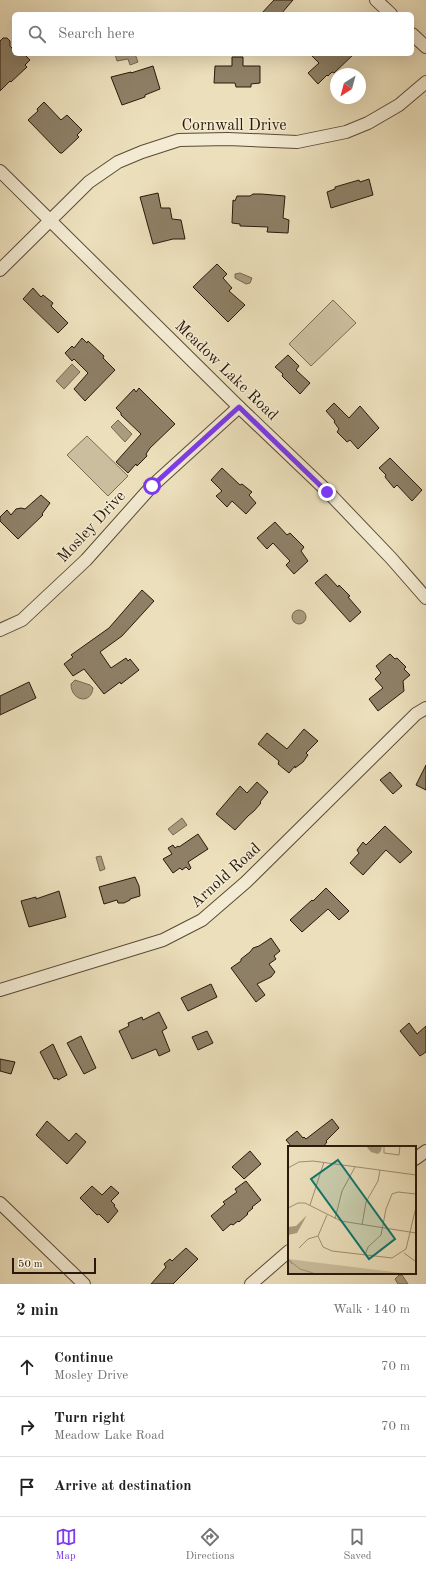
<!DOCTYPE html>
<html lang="en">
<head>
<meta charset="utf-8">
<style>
  body { margin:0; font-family:"Old Standard TT",serif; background:#f2f2f2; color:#202124 }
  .compass { position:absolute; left:330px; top:68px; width:36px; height:36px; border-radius:50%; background:#fff; box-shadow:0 4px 16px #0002; rotate:216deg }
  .scale { position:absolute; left:12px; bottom:10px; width:84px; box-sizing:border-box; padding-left:4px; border:2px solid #29190a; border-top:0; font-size:11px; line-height:14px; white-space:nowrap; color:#29190a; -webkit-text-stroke:3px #f3ebd3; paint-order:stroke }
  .stop { position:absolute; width:12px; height:12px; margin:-9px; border:3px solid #7c3aed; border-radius:50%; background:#fff }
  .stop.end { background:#7c3aed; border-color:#fff; box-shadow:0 1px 4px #0008 }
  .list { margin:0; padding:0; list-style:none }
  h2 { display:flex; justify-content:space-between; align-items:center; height:52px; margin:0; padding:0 16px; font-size:17px }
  h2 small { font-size:13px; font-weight:400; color:#757577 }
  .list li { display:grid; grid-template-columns:26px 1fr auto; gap:12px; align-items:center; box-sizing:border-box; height:60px; padding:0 16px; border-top:1px solid #e0e0e0 }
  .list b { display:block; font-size:15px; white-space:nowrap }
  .list p { margin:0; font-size:13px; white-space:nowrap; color:#757577 }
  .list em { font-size:13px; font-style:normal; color:#757577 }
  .icon { flex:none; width:22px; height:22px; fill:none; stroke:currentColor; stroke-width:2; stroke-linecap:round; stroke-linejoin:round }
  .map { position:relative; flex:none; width:426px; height:1284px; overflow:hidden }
  .search { position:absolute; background:#fff; box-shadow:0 4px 16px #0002; left:12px; right:12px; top:12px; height:44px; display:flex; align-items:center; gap:10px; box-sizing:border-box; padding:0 14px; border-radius:6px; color:#757577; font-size:15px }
  .sheet { height:232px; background:#fff }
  nav { display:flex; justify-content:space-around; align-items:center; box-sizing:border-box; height:56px; border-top:1px solid #e0e0e0; background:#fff; font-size:11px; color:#757577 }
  nav a { display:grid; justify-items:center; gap:2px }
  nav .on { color:#7c3aed }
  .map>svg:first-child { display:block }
  .green { fill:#cbbe9e; stroke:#7a6c54 }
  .water { fill:#aa9c7f; stroke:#766850 }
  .building { fill:#8e8067; stroke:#29190a }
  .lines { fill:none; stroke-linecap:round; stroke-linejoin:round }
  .minor-casing { stroke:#5a4b36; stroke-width:14 }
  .minor { stroke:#f3ebd3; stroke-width:12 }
  .route { stroke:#7c3aed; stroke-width:5 }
  .labels { text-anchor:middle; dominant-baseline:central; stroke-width:3; stroke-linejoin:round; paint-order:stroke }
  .street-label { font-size:16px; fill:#29190a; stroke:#f3ebd3 }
  .inset-road { fill:none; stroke:#9e9075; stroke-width:1 }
  .view { fill:#0f766e; fill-opacity:0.15; stroke:#0f766e; stroke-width:2 }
  .inset-edge { fill:none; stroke:#29190a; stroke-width:2 }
</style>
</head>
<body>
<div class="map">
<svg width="426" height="1284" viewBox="0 0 426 1284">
  <rect width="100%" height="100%" fill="#ece0bc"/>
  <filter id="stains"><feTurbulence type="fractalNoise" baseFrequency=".005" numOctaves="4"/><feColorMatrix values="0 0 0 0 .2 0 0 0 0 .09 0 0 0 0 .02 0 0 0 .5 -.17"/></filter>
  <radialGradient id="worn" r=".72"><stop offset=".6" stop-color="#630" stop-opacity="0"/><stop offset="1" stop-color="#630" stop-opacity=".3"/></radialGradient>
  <g class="green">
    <polygon points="333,300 356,323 311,366 289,344"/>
    <polygon points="87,436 128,476 108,496 67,455"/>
  </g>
  <g class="water">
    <polygon points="115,54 135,54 138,62 130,65 128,59 117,61"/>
    <polygon points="240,273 252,278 250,283 246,284 235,278 235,274"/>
    <polygon points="72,364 80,372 64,389 56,381"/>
    <polygon points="118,420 132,434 125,442 111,427"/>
    <circle cx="299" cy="617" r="7"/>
    <path d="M75,680l15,5 3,3c-2,17 -22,13 -22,-4z"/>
    <polygon points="182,818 187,825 173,835 168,829"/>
    <polygon points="101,856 105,869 100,871 96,857"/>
    <polygon points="399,1275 402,1275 408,1284 398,1284 395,1279"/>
  </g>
  <g class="building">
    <polygon points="274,0 293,0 281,14 261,14"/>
    <polygon points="3,38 7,38 10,41 10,46 14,50 14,54 24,54 30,60 25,65 27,67 11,82 10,81 0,91 0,41"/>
    <polygon points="310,54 354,54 334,73 332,72 328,76 327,75 318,84 308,73 319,63"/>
    <polygon points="232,57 243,57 243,66 260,66 260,83 251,84 251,87 236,87 235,83 214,83 215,66 232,66"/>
    <polygon points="153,66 160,89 145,95 145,97 122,105 111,77 131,72 131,73"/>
    <polygon points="44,102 61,120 67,115 82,130 77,135 79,137 62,153 60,153 28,120 38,111 37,109"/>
    <polygon points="369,179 373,195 331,208 327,192 335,189 335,187 359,180 360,182"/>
    <polygon points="158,193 161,208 170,208 172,219 181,220 185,239 173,239 153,244 140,197"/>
    <polygon points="253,194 261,194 285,196 283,218 289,220 288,233 267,232 268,227 240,226 240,224 232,223 233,200 235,201 237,196 250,196"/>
    <polygon points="217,264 227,274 223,278 232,288 229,291 245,305 228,322 193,287"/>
    <polygon points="33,288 41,297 43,295 53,303 51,306 68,323 58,333 23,299"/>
    <polygon points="82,338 87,343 88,341 104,356 103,358 115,370 85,401 74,389 88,373 74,359 72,361 65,353 72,346 74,348"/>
    <polygon points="288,355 299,366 296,370 310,383 300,394 282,376 283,374 275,367"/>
    <polygon points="139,388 175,424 150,448 146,454 147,456 137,466 136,464 128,473 116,462 141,434 121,415 121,413 116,408 134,389 136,392"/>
    <polygon points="334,403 349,418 360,406 379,428 358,449 350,440 347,442 337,432 339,429 334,422 335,421 326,411"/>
    <polygon points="390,458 422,490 412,501 397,485 394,488 385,477 386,475 379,468"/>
    <polygon points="222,468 240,485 242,484 252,492 249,495 256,503 246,514 232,501 227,507 216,496 222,491 211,480"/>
    <polygon points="41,495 50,503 42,514 43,515 18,539 0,521 0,517 7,510 11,515 16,509 21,508 25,509"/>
    <polygon points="275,522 287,535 290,533 304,547 301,551 308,561 294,574 286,565 290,561 273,543 267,549 257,538"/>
    <polygon points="326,574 338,587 339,585 350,596 348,597 361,612 350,622 315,583"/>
    <polygon points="142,590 154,601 122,636 100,652 111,668 126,658 128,661 130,659 139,670 121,684 120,682 104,694 84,669 73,676 64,664 73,657 71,655 109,628"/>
    <polygon points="390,654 395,659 397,658 406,667 404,669 410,675 403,681 404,691 378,711 369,699 383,688 375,679 381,673 376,666"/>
    <polygon points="29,682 36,698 0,715 0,696"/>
    <polygon points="304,729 318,741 306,753 308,755 303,762 295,768 295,766 289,773 278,764 279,761 258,744 267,733 287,749"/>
    <polygon points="426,765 426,790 416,785"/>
    <polygon points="390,772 402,786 393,794 380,780"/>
    <polygon points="257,782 268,792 260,802 261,803 254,811 248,816 235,830 216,814 240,786 247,793"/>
    <polygon points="385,826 412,852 400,863 386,850 363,875 350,863 359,853 357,850 363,842 366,845"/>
    <polygon points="198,834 208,849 188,862 191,868 189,870 186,867 182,870 180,868 173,873 163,859 172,854 168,848 173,845 175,848 178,846 179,847"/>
    <polygon points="135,877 139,886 140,896 130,899 130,900 124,903 118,903 117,900 104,904 99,887"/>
    <polygon points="326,888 349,911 339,920 328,909 302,932 290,920 312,900 313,901"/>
    <polygon points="59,891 66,917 29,927 21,901 36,897 36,899"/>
    <polygon points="271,938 280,951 274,956 276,959 269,964 275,972 271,977 257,984 265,995 256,1002 231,968 241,961 241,959 250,952 253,948 259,946"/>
    <polygon points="211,984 217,997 188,1011 181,998"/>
    <polygon points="159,1012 167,1028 162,1031 170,1051 159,1056 156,1049 132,1059 119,1031 129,1026 128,1023 142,1017 143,1020"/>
    <polygon points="409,1023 417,1034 426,1026 426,1052 420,1056 400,1031"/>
    <polygon points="207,1031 213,1043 198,1050 192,1037"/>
    <polygon points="81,1036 96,1068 84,1074 67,1043"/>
    <polygon points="53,1044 67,1075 58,1080 57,1078 54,1079 40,1052"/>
    <polygon points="0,1059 15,1062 11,1074 0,1071"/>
    <polygon points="332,1119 339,1128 326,1141 327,1142 323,1147 288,1147 291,1146 286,1140 297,1131 303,1138 304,1137 306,1139"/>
    <polygon points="47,1121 69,1141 76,1133 86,1142 67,1164 36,1135"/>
    <polygon points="250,1151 261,1164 244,1179 232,1167"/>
    <polygon points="246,1181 261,1200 252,1207 253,1208 247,1213 248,1214 239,1222 238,1221 233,1225 231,1224 223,1231 211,1216 225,1204 223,1202 237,1192 235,1189"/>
    <polygon points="92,1186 102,1195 111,1186 119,1193 111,1201 115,1205 114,1206 118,1211 108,1223 99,1214 97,1215 80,1198"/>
    <polygon points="186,1248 198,1259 173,1284 151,1284 166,1267 164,1264 170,1259 172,1261"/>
  </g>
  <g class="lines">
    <defs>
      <g id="minor">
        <polyline points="376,0 391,14"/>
        <polyline points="412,34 426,47"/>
        <polyline points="0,171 239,407 327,491 391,558 426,598"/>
        <polyline points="0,270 89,182 118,162 142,152 179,140 228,139 297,142 346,132 368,123 399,105 426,82"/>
        <polyline points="0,630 22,620 86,560 152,486 239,407"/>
        <polyline points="0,990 163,940 202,920 246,882 416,714 426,708"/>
        <polyline points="415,1159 426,1151"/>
        <polyline points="0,1203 84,1284"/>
        <polyline points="251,1284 289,1251"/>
      </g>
    </defs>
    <use href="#minor" class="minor-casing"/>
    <use href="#minor" class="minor"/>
  </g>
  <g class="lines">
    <polyline class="route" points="152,486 239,407 327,492"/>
  </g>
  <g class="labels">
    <g class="street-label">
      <text x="234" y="126">Cornwall Drive</text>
      <text transform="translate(226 371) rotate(44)">Meadow Lake Road</text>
      <text transform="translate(92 527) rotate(-47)">Mosley Drive</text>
      <text transform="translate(226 876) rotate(-42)">Arnold Road</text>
    </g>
  </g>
  <g transform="translate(288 1146)">
    <rect width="128" height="128" fill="#ece0bc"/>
    <path d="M0,113l122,15h-122z" fill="#cbbe9e"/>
    <path d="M78,0h16l-1,5 -3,3 -7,-2zM19,69l-10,18 -9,2v-8l8,-1z" fill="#aa9c7f"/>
    <path class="inset-road" d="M96,0v7l15,2 1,-9M0,22l11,-6 14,-1 103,14M22,59l14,-43M0,62l10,-5h7l36,18 75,12M39,69l-9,21 5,11 9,4 60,7 14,-9 10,-42M47,73l7,-28 13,-24M74,79l4,-23 12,-21 2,-11M11,102l9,-9 10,-3M116,107l11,8M77,109l3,-8 13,-12 5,-26 6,-15 6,-2 18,2M4,118l-3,-4 11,9 16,5"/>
    <path class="view" d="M50,14l57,79 -26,20 -58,-80z"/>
    <rect width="128" height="128" class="inset-edge"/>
  </g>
  <rect width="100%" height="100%" filter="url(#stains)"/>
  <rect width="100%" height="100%" fill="url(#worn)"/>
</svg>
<svg class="compass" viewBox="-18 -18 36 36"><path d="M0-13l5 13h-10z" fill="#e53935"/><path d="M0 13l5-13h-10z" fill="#757577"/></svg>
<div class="scale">50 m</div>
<div class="stop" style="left:152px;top:486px"></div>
<div class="stop end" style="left:327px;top:492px"></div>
<div class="search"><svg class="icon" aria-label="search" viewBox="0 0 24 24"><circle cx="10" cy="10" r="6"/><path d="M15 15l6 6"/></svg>Search here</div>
</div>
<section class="sheet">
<h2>2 min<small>Walk · 140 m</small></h2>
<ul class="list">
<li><svg class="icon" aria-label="ahead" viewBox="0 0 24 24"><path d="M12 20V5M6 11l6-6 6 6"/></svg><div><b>Continue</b><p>Mosley Drive</p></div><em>70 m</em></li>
<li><svg class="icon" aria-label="right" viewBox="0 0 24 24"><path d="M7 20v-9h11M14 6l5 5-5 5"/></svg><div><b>Turn right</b><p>Meadow Lake Road</p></div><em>70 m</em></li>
<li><svg class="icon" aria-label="arrive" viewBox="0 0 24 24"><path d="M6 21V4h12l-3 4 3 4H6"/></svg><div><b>Arrive at destination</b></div></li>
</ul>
</section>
<nav>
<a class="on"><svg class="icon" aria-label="map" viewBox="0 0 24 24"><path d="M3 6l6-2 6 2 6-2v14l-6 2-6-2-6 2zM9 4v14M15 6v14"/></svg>Map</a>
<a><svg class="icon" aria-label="directions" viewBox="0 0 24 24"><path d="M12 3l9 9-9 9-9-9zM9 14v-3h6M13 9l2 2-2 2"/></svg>Directions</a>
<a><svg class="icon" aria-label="saved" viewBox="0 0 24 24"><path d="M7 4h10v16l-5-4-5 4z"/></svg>Saved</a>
</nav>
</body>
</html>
